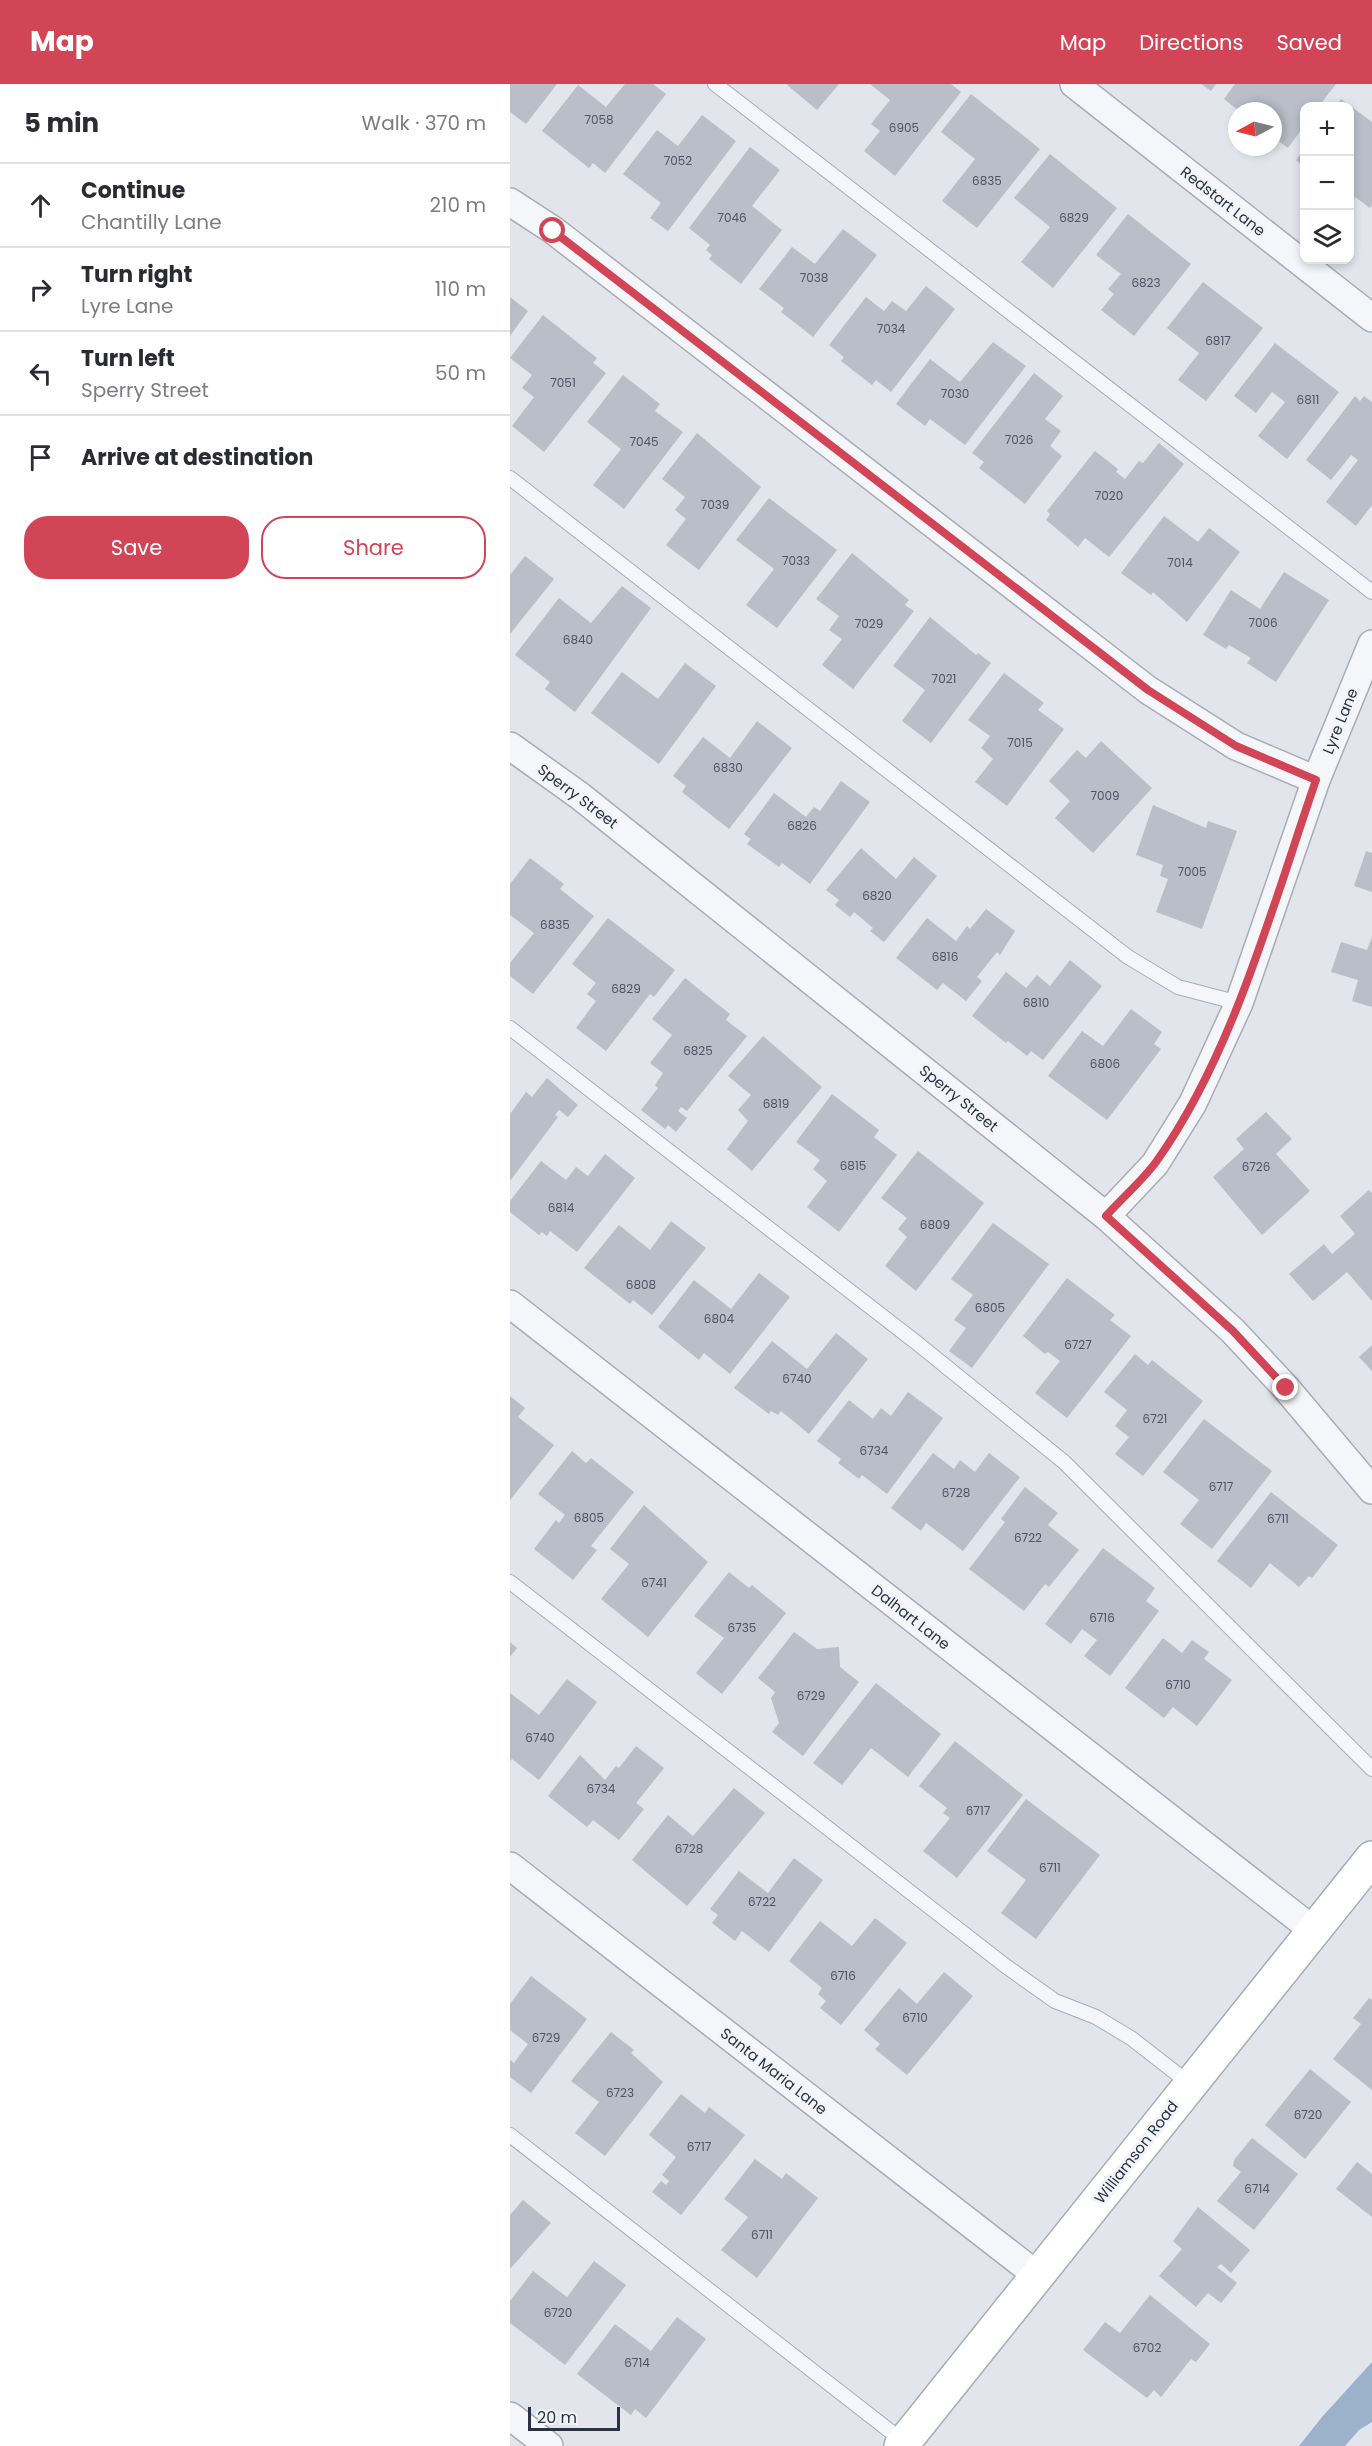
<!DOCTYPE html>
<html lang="en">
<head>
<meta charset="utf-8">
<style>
  body { margin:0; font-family:Poppins,sans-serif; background:#f2f2f3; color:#2b2b33 }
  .controls { position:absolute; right:18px; top:18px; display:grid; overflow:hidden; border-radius:12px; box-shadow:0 3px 9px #0003 }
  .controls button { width:54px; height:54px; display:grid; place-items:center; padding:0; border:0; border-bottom:2px solid #e1e1e2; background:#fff; color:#2b2b33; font:30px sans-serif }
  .compass { position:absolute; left:718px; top:18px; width:54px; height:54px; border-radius:50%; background:#fff; box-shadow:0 3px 9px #0003; rotate:263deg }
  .scale { position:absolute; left:18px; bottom:15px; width:92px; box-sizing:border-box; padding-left:6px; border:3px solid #293243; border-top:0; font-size:16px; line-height:21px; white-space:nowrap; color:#293243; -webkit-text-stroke:4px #f2f4f8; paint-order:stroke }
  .stop { position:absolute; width:18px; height:18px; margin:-14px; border:4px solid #d24557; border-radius:50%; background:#fff }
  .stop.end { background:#d24557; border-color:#fff; box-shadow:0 2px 6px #0008 }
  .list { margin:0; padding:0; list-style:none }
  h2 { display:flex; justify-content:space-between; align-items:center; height:78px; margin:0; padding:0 24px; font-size:26px }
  h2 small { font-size:20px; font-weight:400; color:#7c7c81 }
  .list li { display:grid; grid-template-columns:39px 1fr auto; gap:18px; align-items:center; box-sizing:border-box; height:84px; padding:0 24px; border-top:2px solid #e1e1e2 }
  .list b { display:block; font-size:22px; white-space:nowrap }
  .list p { margin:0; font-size:20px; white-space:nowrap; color:#7c7c81 }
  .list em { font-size:20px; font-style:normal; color:#7c7c81 }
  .actions { display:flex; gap:12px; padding:18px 24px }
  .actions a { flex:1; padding:14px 0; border:2px solid #d24557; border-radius:24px; text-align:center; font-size:21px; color:#d24557 }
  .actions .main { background:#d24557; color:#fff }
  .icon { flex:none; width:33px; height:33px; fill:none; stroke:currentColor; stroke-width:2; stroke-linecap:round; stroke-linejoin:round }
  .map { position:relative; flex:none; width:862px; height:2362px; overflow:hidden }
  header { display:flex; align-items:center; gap:36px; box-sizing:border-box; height:84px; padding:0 30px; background:#d24557; color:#fff }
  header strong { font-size:28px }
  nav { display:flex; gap:33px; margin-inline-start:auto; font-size:21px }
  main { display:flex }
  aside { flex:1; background:#fff }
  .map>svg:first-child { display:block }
  .water { fill:#9cb2cb }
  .building { fill:#b9bec8 }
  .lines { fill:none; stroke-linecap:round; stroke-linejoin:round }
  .lane-casing { stroke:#a7acb5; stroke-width:16 }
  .street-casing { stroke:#a7acb5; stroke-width:30 }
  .secondary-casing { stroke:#a7acb5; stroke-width:36 }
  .lane { stroke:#f5f6f9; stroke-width:14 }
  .street { stroke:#f5f6f9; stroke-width:27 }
  .secondary { stroke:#fff; stroke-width:33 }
  .route { stroke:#d24557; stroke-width:8 }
  .labels { text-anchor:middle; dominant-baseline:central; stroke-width:6; stroke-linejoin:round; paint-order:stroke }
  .number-label { font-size:12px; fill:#4d5564 }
  .street-label { font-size:15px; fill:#293243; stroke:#f2f4f8 }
</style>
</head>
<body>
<header>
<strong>Map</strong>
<nav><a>Map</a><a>Directions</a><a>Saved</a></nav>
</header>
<main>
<aside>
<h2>5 min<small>Walk · 370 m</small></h2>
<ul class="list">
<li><svg class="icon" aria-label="ahead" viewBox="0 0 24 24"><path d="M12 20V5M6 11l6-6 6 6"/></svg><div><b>Continue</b><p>Chantilly Lane</p></div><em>210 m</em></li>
<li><svg class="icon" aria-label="right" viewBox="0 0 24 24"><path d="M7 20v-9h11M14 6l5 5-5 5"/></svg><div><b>Turn right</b><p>Lyre Lane</p></div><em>110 m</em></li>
<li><svg class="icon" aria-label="left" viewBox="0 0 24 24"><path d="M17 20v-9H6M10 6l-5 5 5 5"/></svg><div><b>Turn left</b><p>Sperry Street</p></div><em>50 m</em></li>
<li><svg class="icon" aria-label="arrive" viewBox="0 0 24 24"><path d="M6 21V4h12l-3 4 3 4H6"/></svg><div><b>Arrive at destination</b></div></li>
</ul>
<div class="actions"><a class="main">Save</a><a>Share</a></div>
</aside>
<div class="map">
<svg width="862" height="2362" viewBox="0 0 862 2362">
  <rect width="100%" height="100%" fill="#e2e5eb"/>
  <polygon class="water" points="862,2278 862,2338 849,2346 835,2362 789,2362 812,2333"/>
  <g class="building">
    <polygon points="0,0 47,0 16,40 0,28"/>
    <polygon points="115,0 143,0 156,10 95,89 83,79 79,84 32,47 68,1 96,23"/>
    <polygon points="276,0 329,0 307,26"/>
    <polygon points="360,0 441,0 451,8 385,92 354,67 370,47 361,40 380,16"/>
    <polygon points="691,0 706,0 701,7"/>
    <polygon points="725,0 826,0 809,22 794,22 794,42 778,64 763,53 763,27 729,27 714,15"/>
    <polygon points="461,10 530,65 467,144 432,117 465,75 431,48"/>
    <polygon points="831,15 862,38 862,121 860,124 845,113 842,118 840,116 840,22 826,22"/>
    <polygon points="192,31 226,57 158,147 140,134 151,119 113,90 147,46 168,62"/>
    <polygon points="240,63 270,86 242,122 272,146 231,200 199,175 202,171 196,166 200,161 179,144"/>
    <polygon points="794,65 794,83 786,76"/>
    <polygon points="540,70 607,124 543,204 511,178 540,143 504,114"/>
    <polygon points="618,130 681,180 624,252 591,226 604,210 598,205 611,190 586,171"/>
    <polygon points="333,145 367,171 303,253 271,228 274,224 249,205 282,163 305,180"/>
    <polygon points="693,198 753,244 696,317 668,296 689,269 657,244"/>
    <polygon points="416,202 445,225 381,308 366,296 362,301 331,277 334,273 319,261 356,213 374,227 382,217 396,227"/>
    <polygon points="0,213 18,227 0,252"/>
    <polygon points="33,231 87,274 83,279 96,289 34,368 2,342 24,313 12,304 22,291 0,274"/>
    <polygon points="483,258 516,282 455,361 420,335 415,342 386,320 420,275 450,298"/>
    <polygon points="765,259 829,308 777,375 748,352 775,318 762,308 746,329 724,312"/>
    <polygon points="524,289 553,312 535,335 551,347 540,362 552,372 515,420 469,384 474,378 462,369"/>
    <polygon points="113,291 150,320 145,327 173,348 114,425 83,401 111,365 77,338"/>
    <polygon points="845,312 850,317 854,312 862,318 862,421 846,442 816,418 848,376 841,371 821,396 796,376"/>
    <polygon points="187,349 251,403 189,486 156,461 176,435 165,426 175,413 152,395"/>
    <polygon points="649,359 674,380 599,473 575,454 568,463 536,436 540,430 537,427 585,367 608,385 606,388 615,395 629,377 633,379"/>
    <polygon points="259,414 327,466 267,544 236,521 264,485 226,456"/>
    <polygon points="654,432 688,458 699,444 730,468 677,538 643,508 641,511 611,489"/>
    <polygon points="342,469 399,516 395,521 404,527 343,605 312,581 332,555 319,546 329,532 306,515"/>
    <polygon points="15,472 44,495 0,550 0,491"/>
    <polygon points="774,488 819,516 766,598 737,579 741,574 719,561 716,565 693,551 721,506 750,525"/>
    <polygon points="112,502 141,524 65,628 35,605 40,598 5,571 49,514 81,539"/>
    <polygon points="420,533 466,571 468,569 481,579 421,659 392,637 415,606 383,582"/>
    <polygon points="175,579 206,602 149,680 81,629 112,588 148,615"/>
    <polygon points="494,589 534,619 528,626 554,645 497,722 465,698 483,675 471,664 480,652 458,636"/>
    <polygon points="247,637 282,664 219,745 172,708 176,702 163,692 193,653 220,674"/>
    <polygon points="591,657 642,704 583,769 545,734 560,717 539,697 567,666 576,674"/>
    <polygon points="331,697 360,718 300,800 272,779 269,783 237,760 241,755 234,750 264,709 296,733 304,723 310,727"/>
    <polygon points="643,721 696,744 698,737 727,747 692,845 646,828 658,795 650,792 653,781 626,771"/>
    <polygon points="351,764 386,795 404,773 427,792 374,858 360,847 363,844 344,828 340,833 325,821 329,816 316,806"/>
    <polygon points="856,767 862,769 862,808 844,802"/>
    <polygon points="20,774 54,800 50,805 84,832 23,910 0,892 0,879 24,849 0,831 0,800"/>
    <polygon points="476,825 505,847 490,871 487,868 467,893 472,897 456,917 433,899 427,906 386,874 417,834 446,857 457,842 460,845"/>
    <polygon points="98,834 165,886 144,913 140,910 96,967 66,944 86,917 77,910 86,899 62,880"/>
    <polygon points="862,853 862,923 842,917 848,896 821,888 831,858 857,866"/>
    <polygon points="560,876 592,902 533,976 521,967 517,972 498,957 496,959 462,932 496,888 516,904 527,891 540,902"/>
    <polygon points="175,894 220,930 216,936 237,952 177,1027 171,1023 168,1027 177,1034 166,1048 158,1041 155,1045 131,1026 148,1004 145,1001 153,989 140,979 162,951 142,935"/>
    <polygon points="621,925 652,948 644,960 651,965 597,1036 538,992 572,947 593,962"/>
    <polygon points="253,952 312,1003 242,1087 217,1065 238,1037 228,1026 241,1011 218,992"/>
    <polygon points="37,994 68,1021 58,1033 49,1026 45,1031 48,1033 0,1097 0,1030 16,1008 22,1013"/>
    <polygon points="322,1010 369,1046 364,1053 387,1071 329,1148 297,1123 317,1097 303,1085 310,1076 286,1058"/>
    <polygon points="756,1028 782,1055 766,1070 800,1107 752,1151 703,1093 734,1065 726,1055"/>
    <polygon points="408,1067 474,1119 406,1207 375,1182 397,1153 388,1145 397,1134 371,1114"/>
    <polygon points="95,1070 125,1094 67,1168 40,1147 37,1152 32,1148 29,1151 0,1128 0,1117 31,1077 56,1096 66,1083 78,1092"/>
    <polygon points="859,1106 862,1109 862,1217 837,1188 803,1217 779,1190 814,1160 822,1170 845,1150 830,1132"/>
    <polygon points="161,1137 196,1164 142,1231 123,1216 120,1220 74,1184 109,1141 140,1166"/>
    <polygon points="483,1139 539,1180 462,1284 439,1267 456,1244 444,1236 463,1211 441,1195"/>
    <polygon points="249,1189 280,1213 220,1290 194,1269 189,1276 148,1243 184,1196 221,1225"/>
    <polygon points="557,1194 605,1231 600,1236 621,1252 557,1334 525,1309 550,1277 538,1268 535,1270 513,1252"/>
    <polygon points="326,1249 358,1275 299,1350 271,1327 268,1331 261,1327 259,1330 224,1304 262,1257 297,1285"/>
    <polygon points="862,1261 862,1287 849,1273"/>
    <polygon points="625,1270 638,1281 642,1276 693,1317 633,1392 605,1370 619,1353 605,1342 617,1326 594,1308"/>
    <polygon points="398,1308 433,1334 377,1410 352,1391 349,1395 328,1379 331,1375 307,1357 339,1316 363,1335 371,1324 381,1332"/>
    <polygon points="0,1312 15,1324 8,1333 44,1361 0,1416"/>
    <polygon points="694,1335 762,1387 702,1465 670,1440 689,1416 653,1388"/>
    <polygon points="62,1367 76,1379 81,1374 124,1408 81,1462 87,1466 63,1496 24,1465 46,1436 49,1439 55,1431 28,1410"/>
    <polygon points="423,1369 444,1385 450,1376 465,1388 479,1369 510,1393 453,1467 416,1439 411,1447 381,1424"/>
    <polygon points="515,1403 548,1429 538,1441 569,1466 539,1503 535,1500 514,1527 459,1485 495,1438 491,1435"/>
    <polygon points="761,1408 828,1461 802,1494 799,1492 789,1503 760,1479 741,1504 707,1477"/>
    <polygon points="134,1421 198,1478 138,1553 91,1515 119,1480 100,1465"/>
    <polygon points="593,1464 645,1504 636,1517 649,1527 600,1592 574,1572 587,1556 572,1545 561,1560 535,1540"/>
    <polygon points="219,1488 239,1504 242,1501 276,1529 212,1610 186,1589 214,1554 184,1532"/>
    <polygon points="284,1548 307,1565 329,1563 330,1583 349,1598 293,1672 262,1648 269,1639 261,1614 265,1608 248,1594"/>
    <polygon points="653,1554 672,1569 682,1556 699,1568 694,1575 722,1596 687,1642 663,1623 654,1634 615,1604"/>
    <polygon points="0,1558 7,1564 0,1573"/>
    <polygon points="57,1595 87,1618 29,1696 2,1675 0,1677 0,1609 29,1631"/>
    <polygon points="366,1599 431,1650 398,1693 361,1664 332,1701 303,1679"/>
    <polygon points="445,1657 513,1711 447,1794 413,1767 440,1734 433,1729 437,1724 409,1702"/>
    <polygon points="126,1662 154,1684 126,1719 134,1725 109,1756 83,1736 77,1743 38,1712 70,1671 95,1696 106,1682 109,1684"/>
    <polygon points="224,1704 255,1729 177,1822 122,1776 158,1731 183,1752"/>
    <polygon points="516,1715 590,1771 526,1855 491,1829 516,1796 477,1767"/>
    <polygon points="284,1774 313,1796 259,1868 232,1847 225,1857 202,1839 208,1831 200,1825 229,1787 258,1809"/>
    <polygon points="365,1834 397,1859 331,1941 310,1924 316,1917 308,1910 312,1904 279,1877 310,1837 342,1862"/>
    <polygon points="434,1888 463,1912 397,1991 365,1965 370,1960 354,1946 389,1904 407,1920"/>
    <polygon points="21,1892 77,1935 21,2009 0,1993 0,1976 4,1979 18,1960 0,1946 0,1920"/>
    <polygon points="859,1914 862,1916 862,2006 823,1975 851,1940 843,1934"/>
    <polygon points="101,1948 124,1966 121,1969 153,1998 95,2072 65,2049 89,2018 61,1997"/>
    <polygon points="800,1985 841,2018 795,2075 755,2041"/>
    <polygon points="171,2010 195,2029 199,2023 235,2051 171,2131 142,2108 151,2097 156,2101 159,2097 152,2091 166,2073 139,2051"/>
    <polygon points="742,2054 788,2090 744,2146 707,2117 731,2088 723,2082 724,2076"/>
    <polygon points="245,2075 272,2095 276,2089 308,2114 247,2194 211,2166 238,2133 214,2115"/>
    <polygon points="847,2078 862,2090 862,2133 826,2105"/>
    <polygon points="13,2116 41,2139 0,2185 0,2131"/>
    <polygon points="688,2123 740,2166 721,2189 711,2180 707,2183 727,2199 711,2219 698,2209 686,2223 649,2192 672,2165 663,2157"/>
    <polygon points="84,2177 116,2201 55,2281 0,2239 0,2217 23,2187 57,2213"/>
    <polygon points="640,2211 700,2260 686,2278 681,2275 651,2313 644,2306 637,2314 573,2266 595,2238 610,2249"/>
    <polygon points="167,2233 196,2255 136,2334 125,2325 121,2331 67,2290 105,2240 141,2267"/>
  </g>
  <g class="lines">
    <defs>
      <g id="lane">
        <polyline points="205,0 862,508"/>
        <polyline points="0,394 618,873 668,903 729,919"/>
        <polyline points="0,944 407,1259 554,1378 862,1685"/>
        <polyline points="0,1498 497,1883 545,1917 586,1933 621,1954 680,2000"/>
        <polyline points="0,2051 394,2358"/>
      </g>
      <g id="street">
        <polyline points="564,0 862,234"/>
        <polyline points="0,118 43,146 638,606 726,662 806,696"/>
        <polyline points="0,662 70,712 596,1132 723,1247 776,1304 862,1406"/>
        <polyline points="596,1132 645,1080 683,1019 729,919 806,696 862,560"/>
        <polyline points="0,1220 803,1846"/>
        <polyline points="0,1782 528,2192"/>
        <polyline points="0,2332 39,2362"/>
      </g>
      <polyline id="secondary" points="391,2362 862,1774"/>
    </defs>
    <use href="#lane" class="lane-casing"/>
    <use href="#street" class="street-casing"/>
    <use href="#secondary" class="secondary-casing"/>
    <use href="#lane" class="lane"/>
    <use href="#street" class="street"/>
    <use href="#secondary" class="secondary"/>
  </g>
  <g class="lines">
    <path class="route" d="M43,147l595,459 88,56 80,34c-43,124 -83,275 -160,382 -14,19 -34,36 -50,54l127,115 53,57"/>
  </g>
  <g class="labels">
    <g class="number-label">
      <text x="89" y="35">7058</text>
      <text x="394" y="43">6905</text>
      <text x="168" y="76">7052</text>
      <text x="477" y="96">6835</text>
      <text x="222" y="133">7046</text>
      <text x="564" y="133">6829</text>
      <text x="304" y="193">7038</text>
      <text x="636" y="198">6823</text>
      <text x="381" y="244">7034</text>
      <text x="708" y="256">6817</text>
      <text x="53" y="298">7051</text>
      <text x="445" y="309">7030</text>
      <text x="798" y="315">6811</text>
      <text x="509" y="355">7026</text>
      <text x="134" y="357">7045</text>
      <text x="599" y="411">7020</text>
      <text x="205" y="420">7039</text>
      <text x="286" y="476">7033</text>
      <text x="670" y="478">7014</text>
      <text x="753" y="538">7006</text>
      <text x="359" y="539">7029</text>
      <text x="68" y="555">6840</text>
      <text x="434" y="594">7021</text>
      <text x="510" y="658">7015</text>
      <text x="218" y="683">6830</text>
      <text x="595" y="711">7009</text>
      <text x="292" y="741">6826</text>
      <text x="682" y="787">7005</text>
      <text x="367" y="811">6820</text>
      <text x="45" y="840">6835</text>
      <text x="435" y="872">6816</text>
      <text x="116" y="904">6829</text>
      <text x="526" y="918">6810</text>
      <text x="188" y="966">6825</text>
      <text x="595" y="979">6806</text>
      <text x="266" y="1019">6819</text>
      <text x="343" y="1081">6815</text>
      <text x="746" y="1082">6726</text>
      <text x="51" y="1123">6814</text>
      <text x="425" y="1140">6809</text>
      <text x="131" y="1200">6808</text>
      <text x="480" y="1223">6805</text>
      <text x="209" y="1234">6804</text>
      <text x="568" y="1260">6727</text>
      <text x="287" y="1294">6740</text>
      <text x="645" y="1334">6721</text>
      <text x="364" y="1366">6734</text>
      <text x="711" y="1402">6717</text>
      <text x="446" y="1408">6728</text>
      <text x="79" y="1433">6805</text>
      <text x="768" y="1434">6711</text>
      <text x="518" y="1453">6722</text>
      <text x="144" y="1498">6741</text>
      <text x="592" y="1533">6716</text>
      <text x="232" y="1543">6735</text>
      <text x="668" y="1600">6710</text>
      <text x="301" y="1611">6729</text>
      <text x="30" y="1653">6740</text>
      <text x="91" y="1704">6734</text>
      <text x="468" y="1726">6717</text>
      <text x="179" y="1764">6728</text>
      <text x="540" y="1783">6711</text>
      <text x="252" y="1817">6722</text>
      <text x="333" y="1891">6716</text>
      <text x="405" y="1933">6710</text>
      <text x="36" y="1953">6729</text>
      <text x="110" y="2008">6723</text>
      <text x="798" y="2030">6720</text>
      <text x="189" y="2062">6717</text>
      <text x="747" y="2104">6714</text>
      <text x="252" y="2150">6711</text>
      <text x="48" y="2228">6720</text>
      <text x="637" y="2263">6702</text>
      <text x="127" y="2278">6714</text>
    </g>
    <g class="street-label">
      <text transform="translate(713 117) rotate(38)">Redstart Lane</text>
      <text transform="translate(830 637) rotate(-68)">Lyre Lane</text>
      <text transform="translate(68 712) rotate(37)">Sperry Street</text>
      <text transform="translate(449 1014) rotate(39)">Sperry Street</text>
      <text transform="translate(401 1533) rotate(38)">Dalhart Lane</text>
      <text transform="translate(264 1987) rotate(38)">Santa Maria Lane</text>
      <text transform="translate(626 2068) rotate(-52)">Williamson Road</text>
    </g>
  </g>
</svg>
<div class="controls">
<button>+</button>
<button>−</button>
<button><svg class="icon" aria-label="layers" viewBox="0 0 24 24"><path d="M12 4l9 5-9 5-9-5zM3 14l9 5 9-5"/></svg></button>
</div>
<svg class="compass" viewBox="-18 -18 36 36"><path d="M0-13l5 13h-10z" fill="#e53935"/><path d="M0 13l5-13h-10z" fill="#7c7c81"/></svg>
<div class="scale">20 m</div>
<div class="stop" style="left:43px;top:147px"></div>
<div class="stop end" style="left:776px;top:1304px"></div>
</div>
</main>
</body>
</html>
